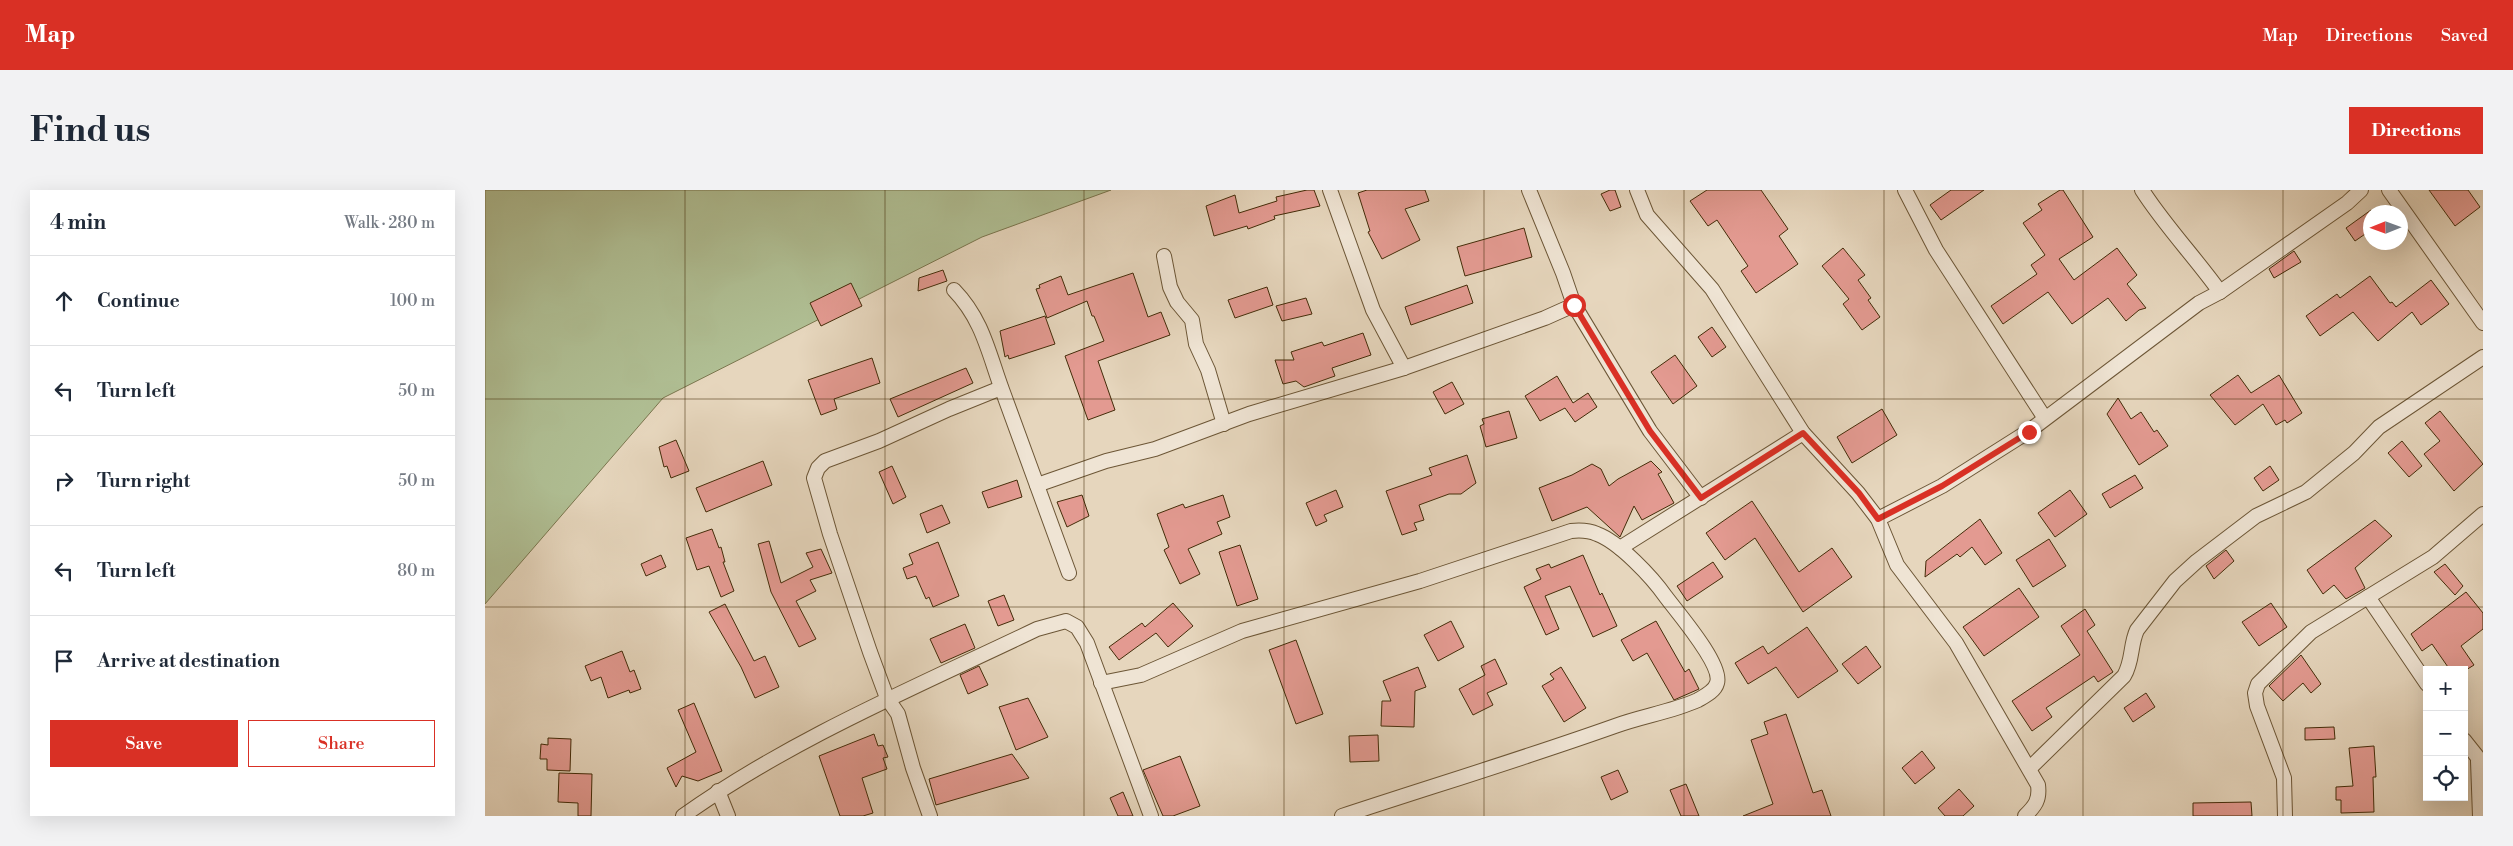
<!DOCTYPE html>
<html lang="en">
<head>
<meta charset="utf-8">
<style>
  body { margin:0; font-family:"Libre Bodoni",serif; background:#f2f2f3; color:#1f2937 }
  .controls { position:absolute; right:15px; bottom:15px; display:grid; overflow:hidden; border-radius:0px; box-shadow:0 5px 20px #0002 }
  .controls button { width:45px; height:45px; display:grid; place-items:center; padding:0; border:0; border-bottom:1px solid #e0e1e3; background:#fff; color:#1f2937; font:25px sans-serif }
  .compass { position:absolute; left:1878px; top:15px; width:45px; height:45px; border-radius:50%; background:#fff; box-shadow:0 5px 20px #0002; rotate:269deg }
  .stop { position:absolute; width:15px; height:15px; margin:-11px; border:4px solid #d93025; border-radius:50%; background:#fff }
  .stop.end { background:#d93025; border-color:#fff; box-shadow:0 1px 5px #0008 }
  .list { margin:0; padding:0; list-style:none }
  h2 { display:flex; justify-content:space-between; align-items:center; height:65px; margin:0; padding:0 20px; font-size:21px }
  h2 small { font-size:16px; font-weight:400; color:#747a83 }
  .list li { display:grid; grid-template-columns:32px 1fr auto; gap:15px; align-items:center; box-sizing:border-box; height:90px; padding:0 20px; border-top:1px solid #e0e1e3 }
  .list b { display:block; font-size:19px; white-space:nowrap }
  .list em { font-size:16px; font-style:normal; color:#747a83 }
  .actions { display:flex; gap:10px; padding:15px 20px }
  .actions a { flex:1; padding:11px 0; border:1px solid #d93025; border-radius:0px; text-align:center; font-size:18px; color:#d93025 }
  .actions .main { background:#d93025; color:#fff }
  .icon { flex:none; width:28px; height:28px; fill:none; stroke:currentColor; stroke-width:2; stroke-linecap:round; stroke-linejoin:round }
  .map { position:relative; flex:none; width:1998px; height:626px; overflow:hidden; border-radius:0px }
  header { display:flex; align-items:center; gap:30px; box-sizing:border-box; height:70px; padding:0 25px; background:#d93025; color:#fff }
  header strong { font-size:24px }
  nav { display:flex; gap:28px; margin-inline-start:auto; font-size:18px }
  .intro { display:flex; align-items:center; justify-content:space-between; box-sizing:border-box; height:120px; padding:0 30px }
  h1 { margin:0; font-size:35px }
  .button { padding:12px 22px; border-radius:0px; background:#d93025; color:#fff; font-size:18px; font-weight:700 }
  main { display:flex; gap:30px; padding:0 30px }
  aside { flex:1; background:#fff; border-radius:0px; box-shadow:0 5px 20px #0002 }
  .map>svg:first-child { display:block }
  .green { fill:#b0bf94; stroke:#7a764e }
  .building { fill:#e39a91; stroke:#442c09 }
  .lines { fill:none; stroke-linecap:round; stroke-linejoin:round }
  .street-casing { stroke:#6c5636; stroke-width:16 }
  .street { stroke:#efe4d4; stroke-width:14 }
  .route { stroke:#d93025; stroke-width:6 }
  .grid { fill:none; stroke:#442c09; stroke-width:1; stroke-opacity:0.55 }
</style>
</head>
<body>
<header>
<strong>Map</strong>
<nav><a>Map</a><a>Directions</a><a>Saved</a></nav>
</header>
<div class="intro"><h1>Find us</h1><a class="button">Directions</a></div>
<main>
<aside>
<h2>4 min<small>Walk · 280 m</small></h2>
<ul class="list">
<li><svg class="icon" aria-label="ahead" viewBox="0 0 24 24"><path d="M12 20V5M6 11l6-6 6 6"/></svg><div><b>Continue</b></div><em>100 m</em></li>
<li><svg class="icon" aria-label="left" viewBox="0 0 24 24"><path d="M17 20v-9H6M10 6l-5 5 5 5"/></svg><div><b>Turn left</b></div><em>50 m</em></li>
<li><svg class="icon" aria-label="right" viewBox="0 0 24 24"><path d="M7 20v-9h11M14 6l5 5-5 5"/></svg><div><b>Turn right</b></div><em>50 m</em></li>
<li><svg class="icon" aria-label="left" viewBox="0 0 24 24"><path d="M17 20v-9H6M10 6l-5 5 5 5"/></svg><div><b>Turn left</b></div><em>80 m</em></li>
<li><svg class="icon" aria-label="arrive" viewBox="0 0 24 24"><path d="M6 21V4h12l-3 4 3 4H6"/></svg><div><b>Arrive at destination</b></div></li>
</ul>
<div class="actions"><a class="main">Save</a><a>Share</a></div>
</aside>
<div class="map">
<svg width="1998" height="626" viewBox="0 0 1998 626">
  <rect width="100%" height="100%" fill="#e6d6bd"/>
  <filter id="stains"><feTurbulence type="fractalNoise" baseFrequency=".004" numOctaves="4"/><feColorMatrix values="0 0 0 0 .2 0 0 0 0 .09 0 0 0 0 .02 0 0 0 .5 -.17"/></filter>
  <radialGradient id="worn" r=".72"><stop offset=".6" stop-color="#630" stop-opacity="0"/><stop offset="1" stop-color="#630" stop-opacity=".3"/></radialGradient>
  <polygon class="green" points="0,0 626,0 497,47 178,208 0,414"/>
  <g class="building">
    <polygon points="822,0 829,0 835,16 789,26 790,29 763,39 762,36 729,46 721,16 750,5 754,23 792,11 791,7"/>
    <polygon points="882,0 940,0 944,11 920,19 935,50 897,69 883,42 885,41 873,3"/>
    <polygon points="1125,0 1130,0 1136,17 1125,21 1116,4"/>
    <polygon points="1222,0 1276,0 1303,39 1294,46 1313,74 1271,103 1256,81 1263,76 1232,30 1223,36 1205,11"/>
    <polygon points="1466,0 1499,0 1456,30 1445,15"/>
    <polygon points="1575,0 1578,0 1608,47 1574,69 1589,90 1632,58 1652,85 1642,94 1661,118 1654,120 1641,131 1623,108 1587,134 1563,102 1518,134 1506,116 1552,84 1546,75 1560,65 1538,33 1557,20 1553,14"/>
    <polygon points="1944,0 1983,0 1995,17 1970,36"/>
    <polygon points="1886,20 1886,40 1870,51 1861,38"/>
    <polygon points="1039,38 1047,67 980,86 972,57"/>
    <polygon points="1358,58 1380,85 1373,90 1386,108 1383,110 1395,127 1377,140 1358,114 1364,109 1337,76"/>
    <polygon points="1809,61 1816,72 1789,88 1784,79"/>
    <polygon points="458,80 462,91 433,101 434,88"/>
    <polygon points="648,83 663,127 676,122 685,145 613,171 630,220 603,230 580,166 619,151 609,126 607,126 602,111 562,128 551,99 555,98 554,95 576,86 583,105"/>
    <polygon points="1885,86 1905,113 1907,112 1911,117 1946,90 1964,114 1936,135 1927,122 1893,151 1868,122 1835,146 1821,126 1852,104 1855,108"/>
    <polygon points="366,93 377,116 336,136 325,113"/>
    <polygon points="982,95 988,113 926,135 920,117"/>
    <polygon points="782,97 788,115 750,128 743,110"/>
    <polygon points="821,108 827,124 797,131 791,116"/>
    <polygon points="560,126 570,154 524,169 523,165 520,167 515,141"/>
    <polygon points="1227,137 1241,157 1227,167 1213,147"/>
    <polygon points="878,143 886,165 847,178 850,186 819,197 811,191 798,194 790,170 809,170 806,162 837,152 839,156"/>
    <polygon points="1190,165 1212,196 1188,214 1166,182"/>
    <polygon points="387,168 395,193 349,209 352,219 336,225 323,190"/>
    <polygon points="481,178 488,193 413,227 405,209"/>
    <polygon points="1753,185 1766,203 1794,185 1817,223 1802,233 1800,230 1791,235 1778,214 1750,235 1725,205"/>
    <polygon points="1072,186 1088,213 1103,203 1112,217 1090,232 1080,218 1055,231 1040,206"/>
    <polygon points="967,192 979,214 960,224 948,202"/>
    <polygon points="1633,208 1646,229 1656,222 1669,242 1672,240 1683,256 1654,275 1622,224"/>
    <polygon points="1397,219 1412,245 1367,273 1352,247"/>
    <polygon points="1024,221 1032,248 1001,257 995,236 999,234 997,229"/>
    <polygon points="1955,221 1998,274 1969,301 1939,264 1955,251 1940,233"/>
    <polygon points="191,250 204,281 186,288 182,276 179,277 174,257"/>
    <polygon points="1917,251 1937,276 1924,287 1903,263"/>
    <polygon points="982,265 991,293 976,304 964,304 934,315 939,330 929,333 932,340 917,345 901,301 947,285 944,278"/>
    <polygon points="278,271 287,295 221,322 211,298"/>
    <polygon points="1166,271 1177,282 1173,284 1189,313 1157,330 1149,316 1135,347 1102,317 1067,331 1054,298 1087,285 1107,274 1116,279 1124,296 1133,289"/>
    <polygon points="407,276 421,307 408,314 394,282"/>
    <polygon points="1785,276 1794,290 1778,301 1769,288"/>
    <polygon points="1650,285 1658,298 1625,318 1617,304"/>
    <polygon points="532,290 537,307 503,318 497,302"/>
    <polygon points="851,300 858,317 839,325 842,331 831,336 821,313"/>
    <polygon points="1585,300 1602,324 1570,347 1553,323"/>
    <polygon points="597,305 604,326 582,337 572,312"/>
    <polygon points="738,305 745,327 732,332 737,344 703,359 715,384 695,394 679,360 684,357 672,324 698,314 700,318"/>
    <polygon points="1267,311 1314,382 1347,358 1367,387 1318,422 1270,348 1240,370 1221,343"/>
    <polygon points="457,315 465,333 442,343 435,324"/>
    <polygon points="1495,329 1517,363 1500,375 1487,357 1475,367 1472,364 1440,387 1441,371"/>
    <polygon points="1890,330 1907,346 1870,378 1880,398 1861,409 1849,395 1838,404 1822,380"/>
    <polygon points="227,339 234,358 236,357 240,372 238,372 249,401 236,407 224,376 212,380 201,348"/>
    <polygon points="1564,349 1581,376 1548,397 1531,370"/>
    <polygon points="284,351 296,393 328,377 321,363 336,359 347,383 325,390 331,401 311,411 331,449 314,457 286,402 273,354"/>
    <polygon points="453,352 474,406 448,417 444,407 441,409 431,386 422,389 418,378 428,374 424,364"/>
    <polygon points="755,355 773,409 752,416 734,362"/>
    <polygon points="1741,360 1749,371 1729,389 1721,376"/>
    <polygon points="176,365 181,377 161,386 156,374"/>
    <polygon points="1098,365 1115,405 1117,403 1132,436 1108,447 1085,396 1060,406 1074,439 1061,445 1039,397 1056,389 1051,379 1064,374 1066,378"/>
    <polygon points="1228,372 1238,387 1202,411 1192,396"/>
    <polygon points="1960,374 1978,396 1970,405 1949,382"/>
    <polygon points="1534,398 1554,427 1499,466 1478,437"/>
    <polygon points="1981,402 1998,423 1998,439 1976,456 1989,475 1981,480 1965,480 1947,454 1937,461 1926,444"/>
    <polygon points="519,405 529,430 513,436 503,411"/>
    <polygon points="688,413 708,436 683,457 671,443 634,470 624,457 657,433 660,437"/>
    <polygon points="1786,413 1802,437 1774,456 1757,432"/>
    <polygon points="240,414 269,471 280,466 294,497 270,508 256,477 224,422"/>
    <polygon points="1600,419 1610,435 1602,441 1628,482 1613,492 1609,486 1561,518 1567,527 1547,541 1527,511 1595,465 1576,436"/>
    <polygon points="966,431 979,457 953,471 939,445"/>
    <polygon points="1171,431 1200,482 1204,479 1214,499 1189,510 1162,463 1148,471 1136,450"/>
    <polygon points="480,434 490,458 456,473 445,449"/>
    <polygon points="1322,437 1353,481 1313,508 1291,477 1263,494 1250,473 1278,456 1283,464"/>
    <polygon points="811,450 838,524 811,534 784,460"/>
    <polygon points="1381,456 1396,477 1373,494 1357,474"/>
    <polygon points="137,461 145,482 149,480 156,499 145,503 144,500 123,508 116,487 106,491 100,476"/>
    <polygon points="1816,465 1836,494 1826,503 1818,493 1798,511 1784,496"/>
    <polygon points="1010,469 1022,494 1002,503 1008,515 988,525 974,499 1000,485 996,476"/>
    <polygon points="494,476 503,495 483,504 475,485"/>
    <polygon points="933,477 941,497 930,501 929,537 896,536 897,511 906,511 898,491"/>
    <polygon points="1076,477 1101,518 1079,532 1057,496 1069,489 1065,484"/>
    <polygon points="1661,503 1670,517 1648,532 1639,518"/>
    <polygon points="543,508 563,547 531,560 514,517"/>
    <polygon points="209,513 237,581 213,591 197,586 191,597 182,578 211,562 193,520"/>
    <polygon points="1301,524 1328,603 1337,600 1346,626 1258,626 1288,614 1266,550 1283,544 1279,532"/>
    <polygon points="1849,537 1850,549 1820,550 1820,538"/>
    <polygon points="389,544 393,556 398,555 403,567 398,568 402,579 377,588 388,623 378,626 355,626 334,566"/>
    <polygon points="893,545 894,571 865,572 864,546"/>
    <polygon points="63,548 86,549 85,581 62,580 62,569 55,569 56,554 63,555"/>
    <polygon points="1889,556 1891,587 1888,587 1889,622 1856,623 1856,610 1851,610 1851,597 1868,596 1864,558"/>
    <polygon points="1437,561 1450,578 1430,594 1417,578"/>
    <polygon points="527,564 544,588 451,615 444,589"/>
    <polygon points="695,566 715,616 688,626 678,626 658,580"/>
    <polygon points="1133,580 1143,602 1126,610 1116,587"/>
    <polygon points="74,583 107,584 106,626 93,626 93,613 73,612"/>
    <polygon points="1201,594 1214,626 1196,626 1185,600"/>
    <polygon points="1474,599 1489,616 1478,626 1460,626 1453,618"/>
    <polygon points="638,602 648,626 633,626 625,608"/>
    <polygon points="1766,612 1767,626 1708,626 1708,613"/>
  </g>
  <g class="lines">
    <defs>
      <g id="street">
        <polyline points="845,0 888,120 919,178"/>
        <polyline points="1044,0 1078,83 1089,115"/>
        <path d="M1152,0l10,25 65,74 91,144 55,60 20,26 19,46 59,78 82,142c2,15 -3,21 -13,31"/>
        <polyline points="1420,0 1451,60 1559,227"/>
        <path d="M1657,0c23,36 53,67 78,102"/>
        <polyline points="1904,0 1998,133"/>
        <polyline points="679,66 685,97 692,112 707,130 711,154 723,180 739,234"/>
        <path d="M469,100c30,31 35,66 50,105 22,59 43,119 65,178"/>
        <polyline points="552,295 621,271 670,259 764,224 919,178 1060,128 1089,115 1165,241 1216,308"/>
        <polyline points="1393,329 1457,296 1544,241 1714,113 1735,102 1862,13 1876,0"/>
        <polyline points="1135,358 1318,243"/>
        <polyline points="1883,407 1942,494"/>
        <path d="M616,493l40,-8 101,-44 178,-50 151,-50c9,-1 17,-1 26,3 22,8 55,43 69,63 12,16 57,68 51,86 -2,8 -12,13 -19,17 -27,12 -56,16 -83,26 -90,32 -182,60 -273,90"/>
        <polyline points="1979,550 1998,574"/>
        <polyline points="1993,571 1995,626"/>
        <path d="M1545,578l94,-92c9,-15 6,-31 13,-46l38,-49 22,-20 59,-45 50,-24 48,-39 25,-26 104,-70"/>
        <polyline points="233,601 243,626"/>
        <path d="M198,626c110,-78 233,-129 354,-187l29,-8 11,6 10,16 64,173"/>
        <polyline points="445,626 428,578 413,524 402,508 385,462 345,344 329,288 333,278 340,271 394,251 464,219 516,198"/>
        <polyline points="1800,626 1799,588 1772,516 1770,503 1773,494 1826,442 1948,367 1998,324"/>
      </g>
    </defs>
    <use href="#street" class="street-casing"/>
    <use href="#street" class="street"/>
  </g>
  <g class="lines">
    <polyline class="route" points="1089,115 1165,241 1216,308 1318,243 1374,303 1393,329 1457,296 1544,242"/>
  </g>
  <path class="grid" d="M200,0v626M400,0v626M599,0v626M799,0v626M999,0v626M1199,0v626M1399,0v626M1598,0v626M1798,0v626M0,209h1998M0,417h1998"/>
  <rect width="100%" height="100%" filter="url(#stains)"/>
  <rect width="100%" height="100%" fill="url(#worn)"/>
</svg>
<div class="controls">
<button>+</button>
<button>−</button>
<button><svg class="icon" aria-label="locate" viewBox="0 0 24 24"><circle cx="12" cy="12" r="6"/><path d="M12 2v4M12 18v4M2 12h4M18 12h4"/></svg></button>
</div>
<svg class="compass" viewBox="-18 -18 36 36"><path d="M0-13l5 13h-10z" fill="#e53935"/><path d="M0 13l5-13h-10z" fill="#747a83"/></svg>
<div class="stop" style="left:1089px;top:115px"></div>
<div class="stop end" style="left:1544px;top:242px"></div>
</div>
</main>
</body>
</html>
